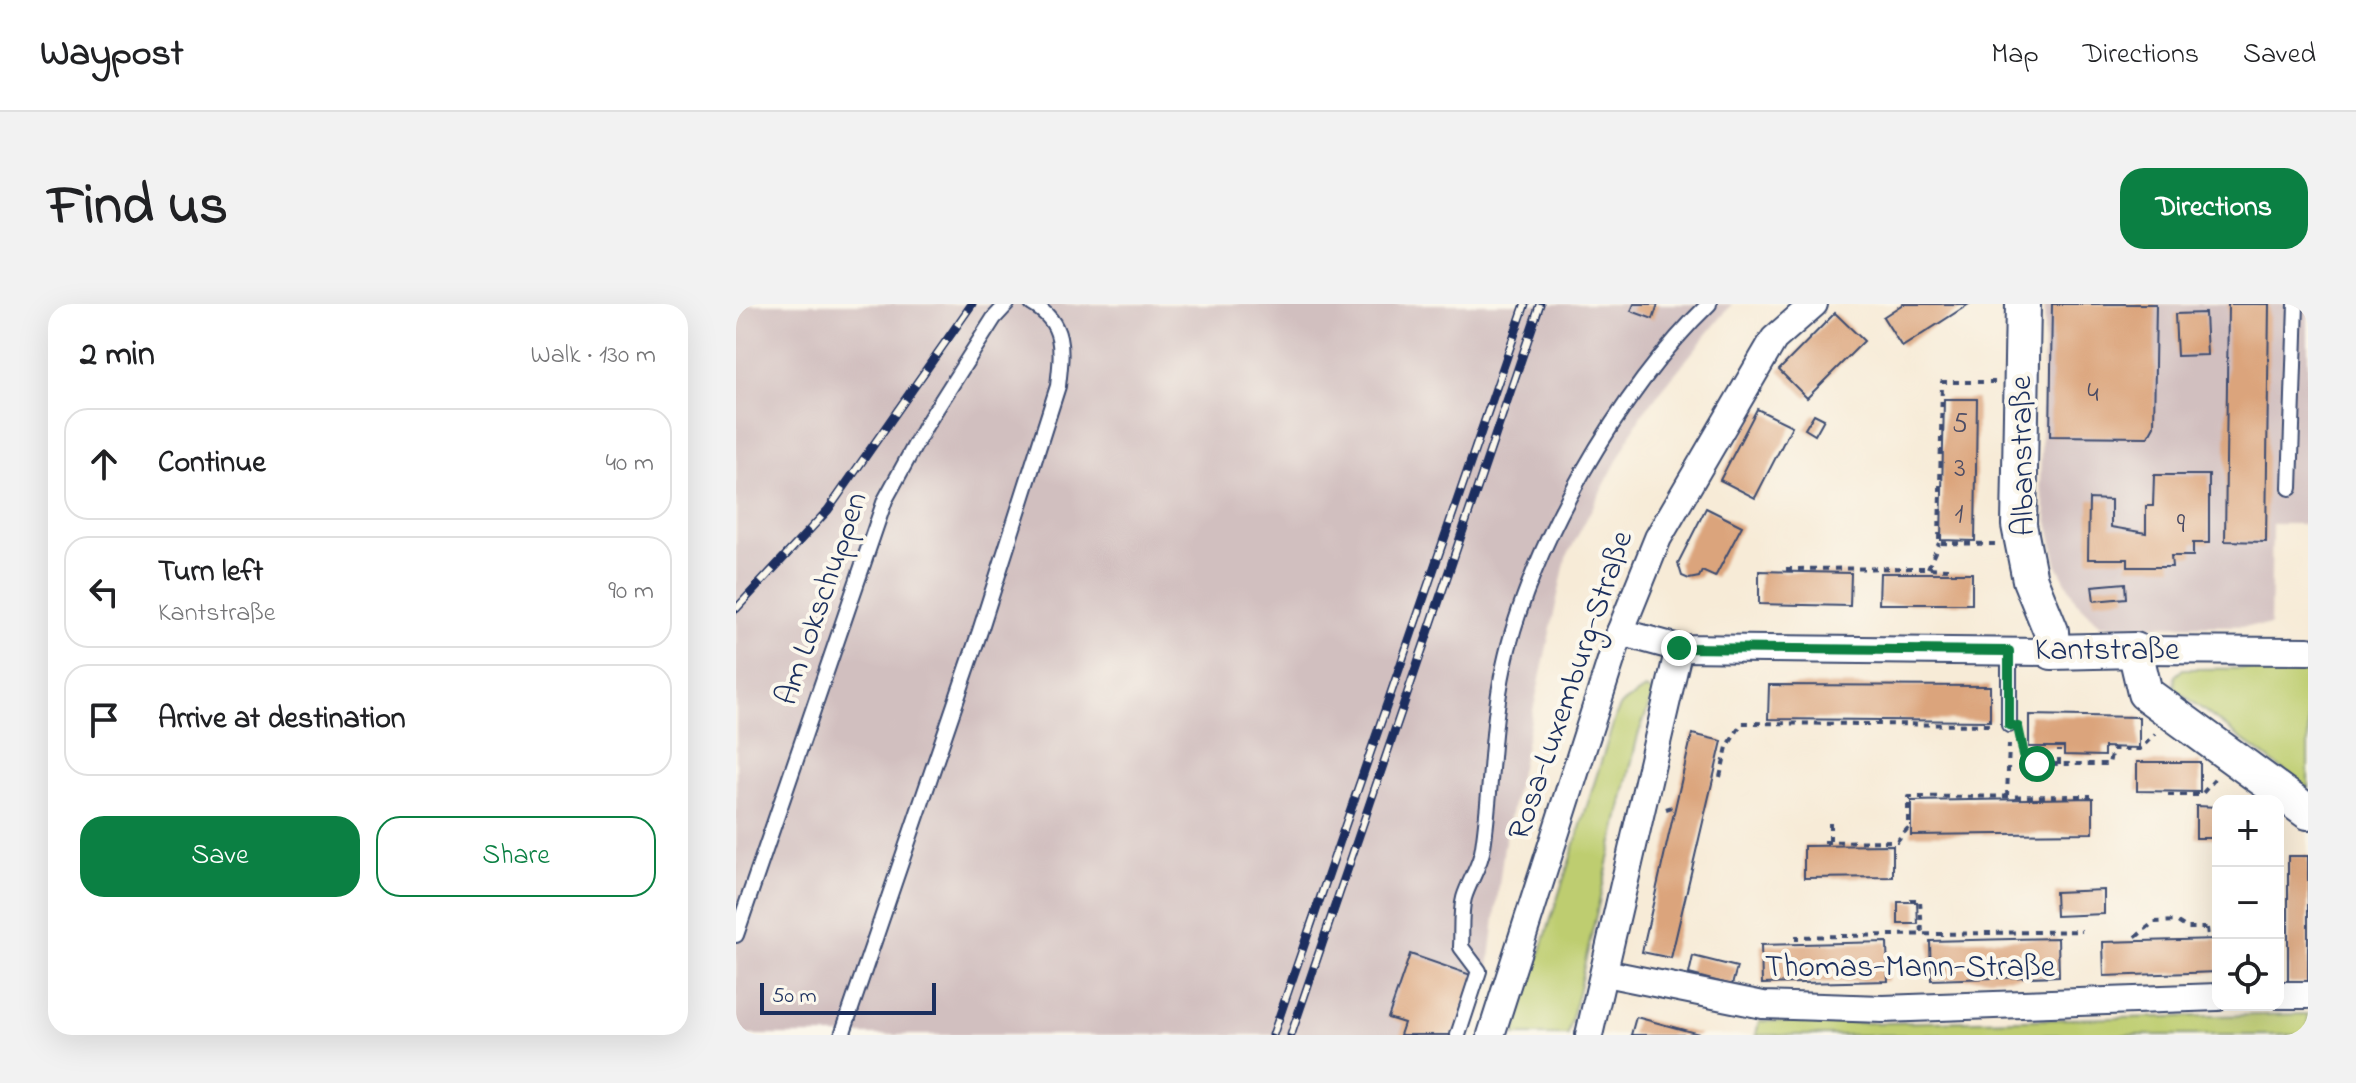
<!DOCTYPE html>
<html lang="en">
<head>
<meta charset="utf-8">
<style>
  body { margin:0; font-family:"Indie Flower",sans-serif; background:#f2f2f2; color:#202124 }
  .controls { position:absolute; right:24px; bottom:24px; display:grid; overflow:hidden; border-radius:16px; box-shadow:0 8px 32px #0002 }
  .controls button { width:72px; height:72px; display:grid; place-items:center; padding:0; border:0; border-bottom:2px solid #e0e0e0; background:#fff; color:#202124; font:40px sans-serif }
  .scale { position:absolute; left:24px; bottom:20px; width:176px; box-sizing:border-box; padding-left:8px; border:4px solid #1b2f5e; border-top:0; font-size:22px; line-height:28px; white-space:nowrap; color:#1b2f5e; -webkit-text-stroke:6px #fbf7ec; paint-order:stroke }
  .stop { position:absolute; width:24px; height:24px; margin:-18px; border:6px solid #0b8043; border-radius:50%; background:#fff }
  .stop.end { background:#0b8043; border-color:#fff; box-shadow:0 2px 8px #0008 }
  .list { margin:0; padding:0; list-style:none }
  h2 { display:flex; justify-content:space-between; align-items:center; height:104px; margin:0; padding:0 32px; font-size:34px }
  h2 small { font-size:26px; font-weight:400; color:#757577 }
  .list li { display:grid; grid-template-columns:52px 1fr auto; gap:24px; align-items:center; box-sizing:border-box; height:112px; margin:0 16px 16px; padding:0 16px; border:2px solid #e0e0e0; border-radius:24px }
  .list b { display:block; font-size:30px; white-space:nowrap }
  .list p { margin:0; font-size:26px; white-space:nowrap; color:#757577 }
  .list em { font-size:26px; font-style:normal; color:#757577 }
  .actions { display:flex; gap:16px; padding:24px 32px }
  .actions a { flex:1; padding:18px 0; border:2px solid #0b8043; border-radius:24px; text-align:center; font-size:28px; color:#0b8043 }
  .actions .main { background:#0b8043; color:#fff }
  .icon { flex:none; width:44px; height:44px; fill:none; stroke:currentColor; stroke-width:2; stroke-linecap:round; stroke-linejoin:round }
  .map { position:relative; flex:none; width:1572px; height:731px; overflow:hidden; border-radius:24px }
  header { display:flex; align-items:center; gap:48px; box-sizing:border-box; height:112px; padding:0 40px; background:#fff; border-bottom:2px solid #e0e0e0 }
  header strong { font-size:38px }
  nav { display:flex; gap:44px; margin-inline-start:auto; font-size:28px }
  .intro { display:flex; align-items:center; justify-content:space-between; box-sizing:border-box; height:192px; padding:0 48px }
  h1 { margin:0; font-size:56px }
  .button { padding:20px 36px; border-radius:24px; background:#0b8043; color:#fff; font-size:28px; font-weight:700 }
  main { display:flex; gap:48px; padding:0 48px }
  aside { flex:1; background:#fff; border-radius:24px; box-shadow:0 8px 32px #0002 }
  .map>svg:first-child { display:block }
  .industrial { fill:#d1bfbf }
  .green { fill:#becd6f; stroke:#6c7e66; stroke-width:2 }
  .building { fill:#dba47b }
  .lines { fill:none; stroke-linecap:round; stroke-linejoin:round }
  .service-casing { stroke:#3c4b70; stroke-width:18 }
  .minor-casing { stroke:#3c4b70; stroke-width:30 }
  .tertiary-casing { stroke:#3c4b70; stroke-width:38 }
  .path { stroke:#3c4b70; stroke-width:4; stroke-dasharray:6 6; stroke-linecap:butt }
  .service { stroke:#fff; stroke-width:14 }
  .minor { stroke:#fff; stroke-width:26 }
  .tertiary { stroke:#fff; stroke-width:34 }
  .rail-casing { stroke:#1b2f5e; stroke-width:9 }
  .rail { stroke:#fbf7ec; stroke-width:6; stroke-dasharray:18; stroke-linecap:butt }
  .route { stroke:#0b8043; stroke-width:10 }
  .labels { text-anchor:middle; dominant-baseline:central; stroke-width:8; stroke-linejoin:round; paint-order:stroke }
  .number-label { font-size:28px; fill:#4b4c65 }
  .street-label { font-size:32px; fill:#1b2f5e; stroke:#fbf7ec }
</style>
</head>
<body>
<header>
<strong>Waypost</strong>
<nav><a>Map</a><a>Directions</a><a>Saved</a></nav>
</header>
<div class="intro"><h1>Find us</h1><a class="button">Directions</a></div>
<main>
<aside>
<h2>2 min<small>Walk · 130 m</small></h2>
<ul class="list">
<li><svg class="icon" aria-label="ahead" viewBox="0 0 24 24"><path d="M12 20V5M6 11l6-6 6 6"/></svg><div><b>Continue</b></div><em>40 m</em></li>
<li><svg class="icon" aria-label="left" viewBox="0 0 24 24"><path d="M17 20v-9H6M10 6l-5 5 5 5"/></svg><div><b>Turn left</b><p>Kantstraße</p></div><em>90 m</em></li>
<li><svg class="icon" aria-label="arrive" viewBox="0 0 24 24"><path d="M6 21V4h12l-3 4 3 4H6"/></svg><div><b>Arrive at destination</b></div></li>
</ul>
<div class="actions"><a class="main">Save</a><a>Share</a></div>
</aside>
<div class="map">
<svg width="1572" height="731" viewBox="0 0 1572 731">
  <rect width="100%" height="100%" fill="#fbf7ec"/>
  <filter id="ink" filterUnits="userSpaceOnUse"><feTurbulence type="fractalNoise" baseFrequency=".0125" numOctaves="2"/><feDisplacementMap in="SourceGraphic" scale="16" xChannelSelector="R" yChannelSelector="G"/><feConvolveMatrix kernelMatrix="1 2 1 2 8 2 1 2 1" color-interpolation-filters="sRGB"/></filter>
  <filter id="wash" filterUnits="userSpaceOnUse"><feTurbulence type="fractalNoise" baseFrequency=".006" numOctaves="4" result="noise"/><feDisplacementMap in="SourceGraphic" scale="32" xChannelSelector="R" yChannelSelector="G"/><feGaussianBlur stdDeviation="1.8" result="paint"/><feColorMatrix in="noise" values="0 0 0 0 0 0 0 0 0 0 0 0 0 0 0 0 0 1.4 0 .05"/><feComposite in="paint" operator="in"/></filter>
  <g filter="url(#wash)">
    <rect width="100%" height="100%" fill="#f7ebd7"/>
    <g class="industrial">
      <polygon points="0,0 996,0 905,111 830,254 768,542 753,662 734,731 0,731"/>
      <polygon points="1309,0 1572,0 1572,220 1536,220 1534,322 1365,321 1340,297 1322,263 1304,181"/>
    </g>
    <g class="green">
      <polygon points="1572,364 1572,485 1438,384 1439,372 1447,365"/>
      <polygon points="909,385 918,389 902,431 832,731 778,731 880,411 885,401"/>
      <polygon points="1572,710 1572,731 1020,731 1023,717 1148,719"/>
    </g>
    <g id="blocks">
      <g class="building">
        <polygon points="898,0 922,0 917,15 895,7"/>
        <polygon points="1167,0 1233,0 1166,43 1147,13"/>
        <polygon points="1316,0 1420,0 1418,122 1412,133 1314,132"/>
        <polygon points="1492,0 1533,0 1530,238 1489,237"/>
        <polygon points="1099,9 1128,37 1071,94 1043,66"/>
        <polygon points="1469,9 1471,51 1441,52 1439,10"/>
        <polygon points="1208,95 1241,95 1239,237 1205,236"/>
        <polygon points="1021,105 1056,122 1019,194 984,176"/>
        <polygon points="1078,110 1088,115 1079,131 1069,125"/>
        <polygon points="1418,171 1473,171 1473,239 1457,239 1457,252 1435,252 1436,263 1392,263 1392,255 1352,255 1353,195 1375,196 1375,223 1410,229 1410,202 1417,202"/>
        <polygon points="970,204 1006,222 979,273 966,267 963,273 953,275 946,272 942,259"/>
        <polygon points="1023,267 1115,269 1114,302 1023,300"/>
        <polygon points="1144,269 1236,269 1236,300 1143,300"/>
        <polygon points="1389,279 1390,294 1358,297 1356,282"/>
        <polygon points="1033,381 1254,382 1254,417 1032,415"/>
        <polygon points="1293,411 1403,413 1403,444 1368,443 1368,452 1328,451 1328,443 1293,443"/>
        <polygon points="956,430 986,437 935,654 906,648"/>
        <polygon points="1401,458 1464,458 1464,488 1401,487"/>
        <polygon points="1357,494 1357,529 1175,531 1175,497"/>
        <polygon points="1460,502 1482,503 1482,534 1460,534"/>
        <polygon points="1157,541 1157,573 1068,574 1068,542"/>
        <rect x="1552" y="552" width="20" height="127"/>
        <polygon points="1368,586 1368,610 1320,612 1319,588"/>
        <polygon points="1162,598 1181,598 1182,620 1162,620"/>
        <polygon points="1322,634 1323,672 1195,676 1194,637"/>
        <polygon points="1482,635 1482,668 1368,672 1367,638"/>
        <polygon points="1151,638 1152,677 1026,680 1025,641"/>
        <polygon points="674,650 738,672 718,731 664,731 668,719 652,714"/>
        <polygon points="957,652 1001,663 996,681 953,670"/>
        <polygon points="900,713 963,730 963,731 895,731"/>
      </g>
    </g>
  </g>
  <g filter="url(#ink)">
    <use href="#blocks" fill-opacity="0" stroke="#3c4b70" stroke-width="2"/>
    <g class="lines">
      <defs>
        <g id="service">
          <polyline points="1554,184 1560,0"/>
          <polyline points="1273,421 1273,347"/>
          <polyline points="0,631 149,196 190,121 258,14 271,0"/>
          <path d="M106,731l138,-404 78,-245c4,-35 8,-63 -26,-82"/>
          <path d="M722,731l21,-64 -18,-24c1,-15 -1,-34 3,-49 5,-17 17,-33 19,-51 9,-60 8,-121 21,-181 25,-119 117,-278 205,-362"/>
        </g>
        <g id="minor">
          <polyline points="884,328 943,344 1316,348"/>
          <polyline points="1399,346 1572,347"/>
          <polyline points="869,669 1027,701 1147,705 1482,693"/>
          <polyline points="1542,691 1572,691"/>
          <polyline points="755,731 884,328 922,234 1038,35 1078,0"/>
          <polyline points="853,731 943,344"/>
        </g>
        <polyline id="tertiary" points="1287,0 1283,221 1294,276 1315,327 1316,348 1399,346 1409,389 1572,508"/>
      </defs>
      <use href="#service" class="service-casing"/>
      <use href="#minor" class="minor-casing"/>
      <use href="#tertiary" class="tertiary-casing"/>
      <g class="path">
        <polyline points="1259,240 1203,239 1206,78 1260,78"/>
        <polyline points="1192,264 1203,239"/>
        <polyline points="1050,265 1192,264 1213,265 1213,268"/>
        <polyline points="1284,434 1288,451 1301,460 1373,460 1376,445 1404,445 1419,430"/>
        <polyline points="1323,460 1323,446"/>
        <polyline points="984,473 991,443 1006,419 1257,421"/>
        <polyline points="1432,491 1465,491 1480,474"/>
        <polyline points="1271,493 1273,440"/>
        <polyline points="930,505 939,502"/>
        <polyline points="1094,537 1094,519"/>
        <polyline points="1088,538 1161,537 1172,524 1172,493 1355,492"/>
        <polyline points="1542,547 1542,560"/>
        <polyline points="1174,596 1184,596 1186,630"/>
        <polyline points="1471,624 1472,632"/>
        <polyline points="1400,633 1418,618 1440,617 1451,624 1482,624"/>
        <polyline points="1061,637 1061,633 1346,627"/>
      </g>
      <use href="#service" class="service"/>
      <use href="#minor" class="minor"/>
      <use href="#tertiary" class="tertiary"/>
      <defs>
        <g id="rail">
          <polyline points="0,305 92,206 236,0"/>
          <polyline points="537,731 789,0"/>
          <polyline points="555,731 804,0"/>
        </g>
      </defs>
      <use href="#rail" class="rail-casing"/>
      <use href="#rail" class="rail"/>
    </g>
  </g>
  <g class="lines" filter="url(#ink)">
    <polyline class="route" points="943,344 1273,347 1273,421 1282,423 1288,451 1301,460"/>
  </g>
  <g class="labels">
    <g class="number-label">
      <text x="1357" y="90">4</text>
      <text x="1224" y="120">5</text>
      <text x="1224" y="165">3</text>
      <text x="1223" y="211">1</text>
      <text x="1445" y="221">9</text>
    </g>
    <g class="street-label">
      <text transform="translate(1288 152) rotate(-91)">Albanstraße</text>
      <text transform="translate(87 295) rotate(-71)">Am Lokschuppen</text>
      <text x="1371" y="347">Kantstraße</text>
      <text transform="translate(836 382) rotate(-71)">Rosa-Luxemburg-Straße</text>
      <text x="1174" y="664">Thomas-Mann-Straße</text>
    </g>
  </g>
</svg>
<div class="controls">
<button>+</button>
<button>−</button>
<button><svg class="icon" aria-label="locate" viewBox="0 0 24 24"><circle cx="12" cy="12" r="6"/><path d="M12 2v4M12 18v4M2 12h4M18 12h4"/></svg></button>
</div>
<div class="scale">50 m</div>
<div class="stop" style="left:1301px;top:460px"></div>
<div class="stop end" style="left:943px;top:344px"></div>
</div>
</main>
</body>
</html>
